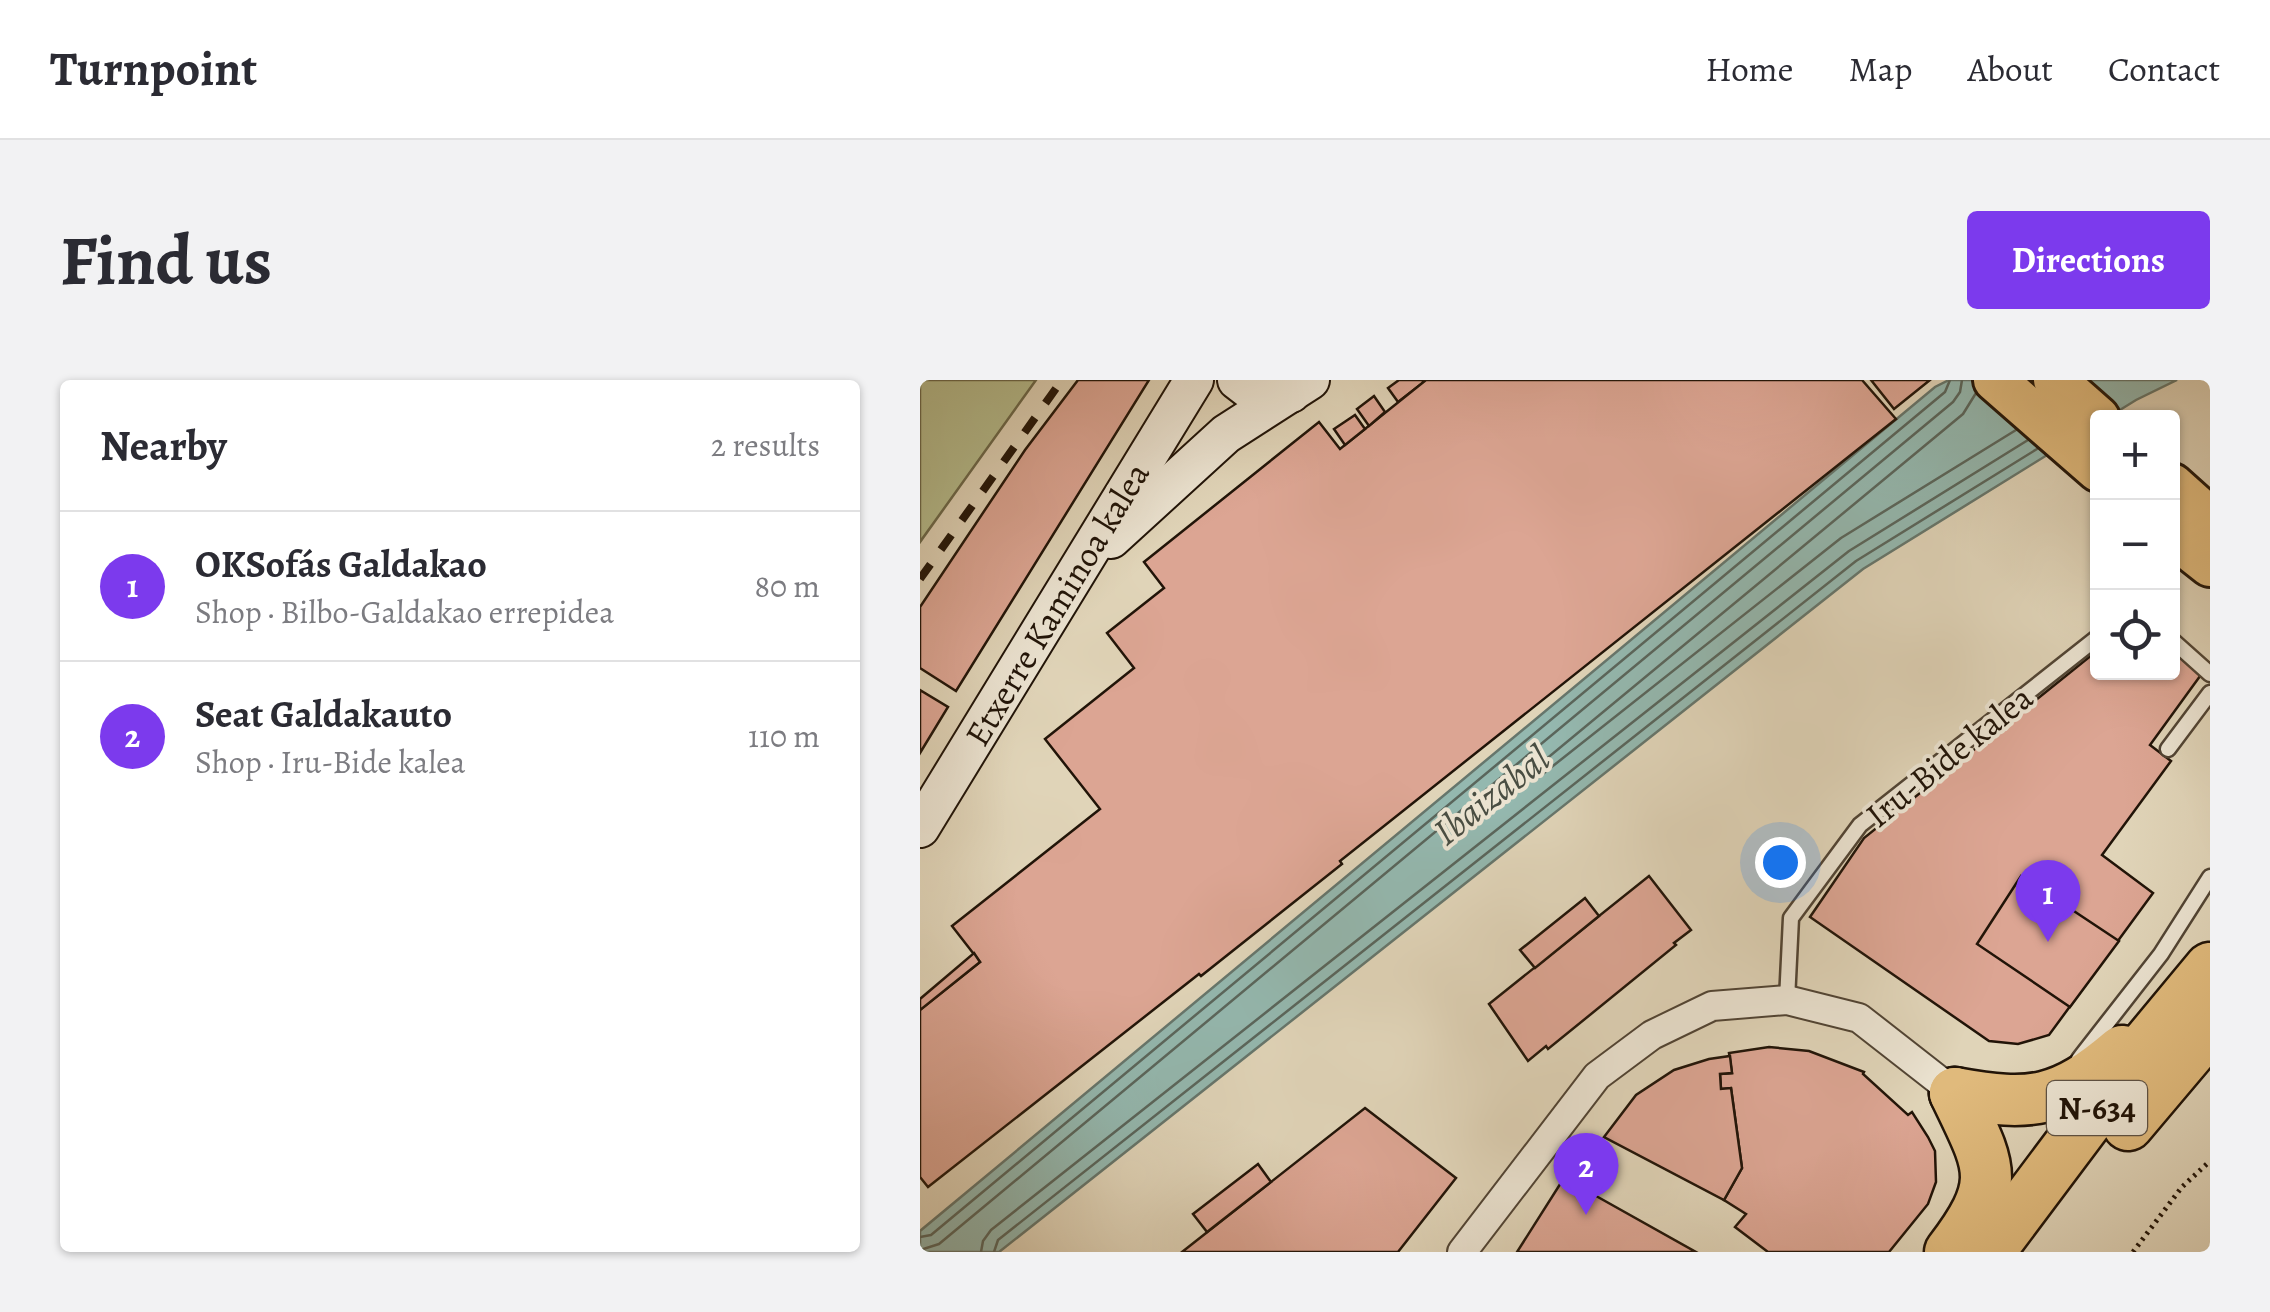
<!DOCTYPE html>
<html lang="en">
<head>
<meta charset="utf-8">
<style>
  body { margin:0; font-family:Alegreya,serif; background:#f2f2f3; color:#2b2b33 }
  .controls { position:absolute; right:30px; top:30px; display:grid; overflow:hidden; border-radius:10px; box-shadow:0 2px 8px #0004 }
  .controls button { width:90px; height:90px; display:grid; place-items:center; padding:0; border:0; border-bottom:2px solid #e1e1e2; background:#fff; color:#2b2b33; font:50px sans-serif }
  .you { position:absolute; left:860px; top:482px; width:35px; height:35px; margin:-25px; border:8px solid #fff; border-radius:50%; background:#1a73e8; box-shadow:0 0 0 15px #1a73e833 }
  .badge { display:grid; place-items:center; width:65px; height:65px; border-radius:50%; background:#7c3aed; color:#fff; font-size:32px; font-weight:700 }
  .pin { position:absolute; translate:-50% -82px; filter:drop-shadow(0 2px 5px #0008) }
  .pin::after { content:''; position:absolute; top:52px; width:35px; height:30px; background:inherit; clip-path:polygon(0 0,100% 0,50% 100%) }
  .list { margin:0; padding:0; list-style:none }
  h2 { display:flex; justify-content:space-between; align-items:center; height:130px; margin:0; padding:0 40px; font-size:42px }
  h2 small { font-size:32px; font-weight:400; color:#7c7c81 }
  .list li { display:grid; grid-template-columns:65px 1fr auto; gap:30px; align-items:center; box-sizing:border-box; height:150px; padding:0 40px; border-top:2px solid #e1e1e2 }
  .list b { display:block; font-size:38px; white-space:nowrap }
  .list p { margin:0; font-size:32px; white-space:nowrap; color:#7c7c81 }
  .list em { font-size:32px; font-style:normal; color:#7c7c81 }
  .icon { flex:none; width:55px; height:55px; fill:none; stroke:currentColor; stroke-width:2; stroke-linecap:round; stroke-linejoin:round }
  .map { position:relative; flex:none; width:1290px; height:872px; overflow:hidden; border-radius:10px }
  header { display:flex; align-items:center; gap:60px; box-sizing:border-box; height:140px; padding:0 50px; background:#fff; border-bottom:2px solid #e1e1e2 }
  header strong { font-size:48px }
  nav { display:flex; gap:55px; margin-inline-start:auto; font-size:35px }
  .intro { display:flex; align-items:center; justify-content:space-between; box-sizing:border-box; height:240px; padding:0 60px }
  h1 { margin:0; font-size:70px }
  .button { padding:25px 45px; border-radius:10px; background:#7c3aed; color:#fff; font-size:35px; font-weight:700 }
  main { display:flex; gap:60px; padding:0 60px }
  aside { flex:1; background:#fff; border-radius:10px; box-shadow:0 2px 8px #0004 }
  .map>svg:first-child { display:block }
  .green { fill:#b5bc8d; stroke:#6b684a; stroke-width:2.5 }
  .water { fill:#94b8af; stroke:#66766c; stroke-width:2.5 }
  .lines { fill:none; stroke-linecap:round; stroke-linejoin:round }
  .shore { stroke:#5a665c; stroke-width:2.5 }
  .building { fill:#dca593; stroke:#211408; stroke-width:2.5 }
  .lane-casing { stroke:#514434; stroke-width:19 }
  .street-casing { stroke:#514434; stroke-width:32 }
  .secondary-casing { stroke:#211408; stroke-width:42 }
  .primary-casing { stroke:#211408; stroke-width:48 }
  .highway-casing { stroke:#211408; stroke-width:55 }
  .path { stroke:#211408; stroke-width:5; stroke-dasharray:2.5 5; stroke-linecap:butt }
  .lane { stroke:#ebe3d1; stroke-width:14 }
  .street { stroke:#ebe3d1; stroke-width:28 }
  .secondary { stroke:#ebe3d1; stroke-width:38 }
  .primary { stroke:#e0ba7c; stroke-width:42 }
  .highway { stroke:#e0ba7c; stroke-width:50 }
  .rail { stroke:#211408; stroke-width:8; stroke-dasharray:18 18; stroke-linecap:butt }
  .labels { text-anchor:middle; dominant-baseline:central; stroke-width:8; stroke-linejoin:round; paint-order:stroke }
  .shield { fill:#ebe3d1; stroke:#5e5244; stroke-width:2.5 }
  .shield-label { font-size:32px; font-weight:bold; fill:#211408 }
  .street-label { font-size:35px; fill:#211408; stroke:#ebe3d1 }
  .water-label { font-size:38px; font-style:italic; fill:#494d42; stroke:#ebe3d1 }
</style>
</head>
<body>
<header>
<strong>Turnpoint</strong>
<nav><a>Home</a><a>Map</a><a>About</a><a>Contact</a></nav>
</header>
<div class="intro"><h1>Find us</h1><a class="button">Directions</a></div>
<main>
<aside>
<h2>Nearby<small>2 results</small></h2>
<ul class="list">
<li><span class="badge">1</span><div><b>OKSofás Galdakao</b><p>Shop · Bilbo-Galdakao errepidea</p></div><em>80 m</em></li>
<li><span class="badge">2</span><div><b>Seat Galdakauto</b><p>Shop · Iru-Bide kalea</p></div><em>110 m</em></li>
</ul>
</aside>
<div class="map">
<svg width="1290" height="872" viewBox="0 0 1290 872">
  <rect width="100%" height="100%" fill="#e0d4b8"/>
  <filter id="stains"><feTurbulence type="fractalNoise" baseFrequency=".002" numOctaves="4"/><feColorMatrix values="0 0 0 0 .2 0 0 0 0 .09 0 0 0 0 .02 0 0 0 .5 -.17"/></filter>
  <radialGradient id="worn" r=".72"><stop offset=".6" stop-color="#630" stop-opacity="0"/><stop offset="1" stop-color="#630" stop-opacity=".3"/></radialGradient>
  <polygon class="green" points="0,0 116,0 0,162"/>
  <polygon class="water" points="1029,0 1257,0 1216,20 943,189 79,872 0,872 0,851 1015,7"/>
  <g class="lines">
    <g class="shore">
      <polyline points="1056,13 1043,34 613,390 612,397 619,397 921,158 1096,50"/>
      <polyline points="0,857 11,855 1025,12 1030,0"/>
      <polyline points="0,870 19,864 1033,22 1040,12 1042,0"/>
      <polyline points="61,872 63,861 71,850 929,171 1108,60"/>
      <polyline points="74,872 78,860 936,181 1117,69"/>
    </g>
  </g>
  <g class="building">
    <polygon points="158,0 229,0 36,311 0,288 0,227 105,70"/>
    <polygon points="479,0 502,0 504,2 478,22 468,8"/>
    <polygon points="506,0 942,0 976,39 420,481 422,484 281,596 279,594 8,807 0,797 0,630 60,582 32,546 180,429 125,359 214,288 187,253 244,208 224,182 399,42 420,69"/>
    <polygon points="951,0 1010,0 974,29"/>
    <polygon points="454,16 465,32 449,46 437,29"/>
    <polygon points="435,35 445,49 425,65 414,49"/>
    <polygon points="1252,269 1283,292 1230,365 1251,381 1182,475 1233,513 1129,655 1098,664 1069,661 890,537 944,458 1178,270 1178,292 1252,292"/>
    <polygon points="0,310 28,327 0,373"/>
    <polygon points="729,496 771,550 754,563 756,565 628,669 626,666 608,681 569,624"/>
    <polygon points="1101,496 1199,561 1150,627 1057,564"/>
    <polygon points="665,518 679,536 615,588 600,570"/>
    <polygon points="54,573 60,582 0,630 0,619"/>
    <polygon points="849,667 889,671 944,692 943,694 988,735 992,732 1008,757 1015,771 1016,802 1008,824 969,872 848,872 815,847 826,834 804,820 822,788 811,708 801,709 800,694 812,693 809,673"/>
    <polygon points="810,676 812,693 800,694 801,709 811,708 822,788 804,820 684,757 716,715 754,690 789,679"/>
    <polygon points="445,728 536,798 478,872 262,872"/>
    <polygon points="338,784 351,802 287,852 273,834"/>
    <polygon points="644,798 776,872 597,872"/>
  </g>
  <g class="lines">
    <defs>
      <g id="lane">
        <polyline points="1252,260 1290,294"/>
        <polyline points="1248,369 1290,313"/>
        <polyline points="867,620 871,538 940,445 1178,257"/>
        <polyline points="1159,679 1241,574 1290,497"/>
      </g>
      <polyline id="street" points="542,872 677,696 732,655 792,626 867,620 939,638 1035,713"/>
      <g id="secondary">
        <polyline points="317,0 330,10 371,13"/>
        <polyline points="191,159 306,54 390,0"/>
        <polyline points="0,448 274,0"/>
      </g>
      <g id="primary">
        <polyline points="1075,0 1178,90"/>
        <polyline points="1135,0 1178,38"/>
        <polyline points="1252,105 1290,139"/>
        <polyline points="1252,155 1290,185"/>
      </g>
      <g id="highway">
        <path d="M1035,713c77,14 106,10 167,-42"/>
        <polyline points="1208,745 1290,648"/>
        <path d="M1030,872c54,-71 40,-85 5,-159"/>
        <polyline points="1069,872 1207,688 1290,588"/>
      </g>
    </defs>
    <use href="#lane" class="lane-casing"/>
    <use href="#street" class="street-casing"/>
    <use href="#secondary" class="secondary-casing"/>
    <use href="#primary" class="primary-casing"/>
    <use href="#highway" class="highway-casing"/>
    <polyline class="path" points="1213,872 1262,807 1290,781"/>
    <use href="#lane" class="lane"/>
    <use href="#street" class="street"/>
    <use href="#secondary" class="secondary"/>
    <use href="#primary" class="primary"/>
    <use href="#highway" class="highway"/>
    <polyline class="rail" points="0,199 142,0"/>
  </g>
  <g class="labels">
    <rect class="shield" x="1127" y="701" width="100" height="54" rx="8"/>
    <g class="shield-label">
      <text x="1177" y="728">N-634</text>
    </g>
    <g class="street-label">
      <text transform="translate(137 224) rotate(-59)">Etxerre Kaminoa kalea</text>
      <text transform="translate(1029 376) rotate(-39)">Iru-Bide kalea</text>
    </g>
    <g class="water-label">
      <text transform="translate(571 415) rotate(-38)">Ibaizabal</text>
    </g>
  </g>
  <rect width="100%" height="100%" filter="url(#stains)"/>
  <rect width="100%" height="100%" fill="url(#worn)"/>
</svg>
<div class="controls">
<button>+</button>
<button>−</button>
<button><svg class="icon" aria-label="locate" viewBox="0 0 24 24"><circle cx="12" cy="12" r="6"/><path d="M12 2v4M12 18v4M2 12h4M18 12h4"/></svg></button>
</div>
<div class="you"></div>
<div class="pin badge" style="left:1128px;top:562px">1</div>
<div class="pin badge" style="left:666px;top:835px">2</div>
</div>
</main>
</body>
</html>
